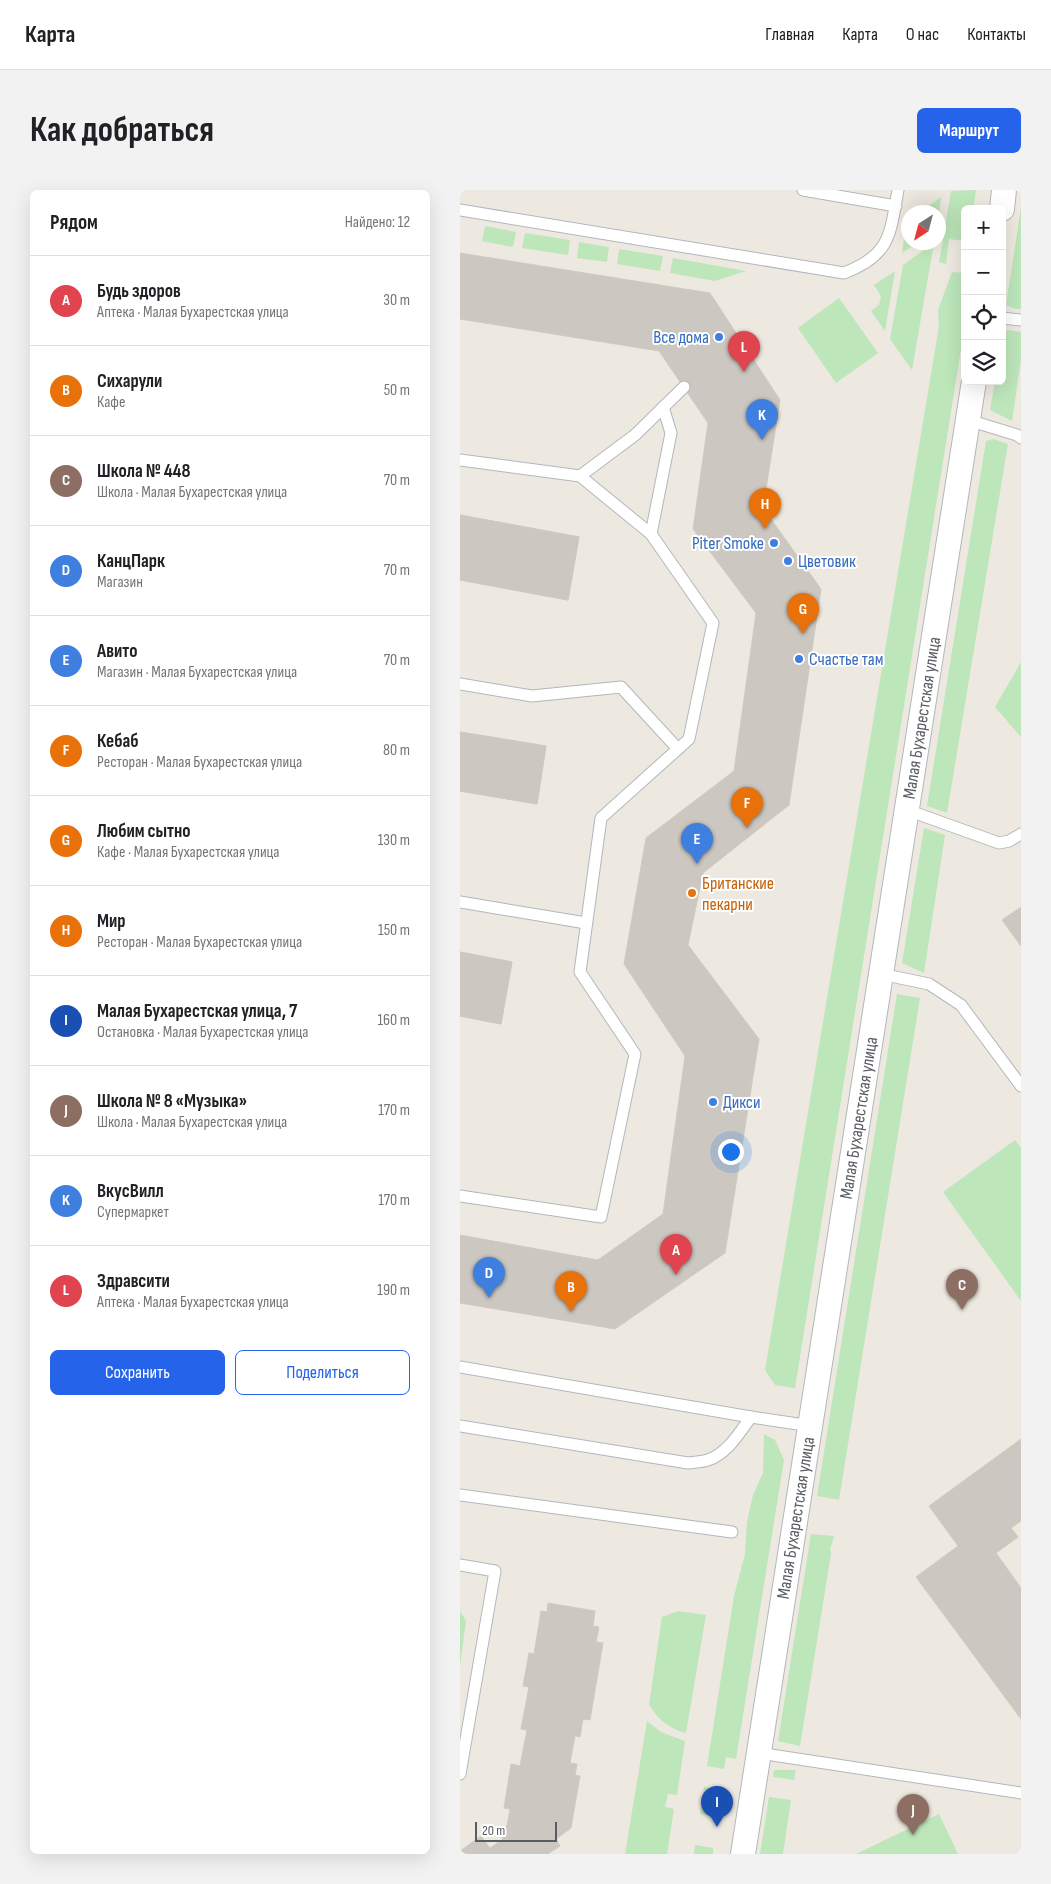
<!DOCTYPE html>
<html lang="ru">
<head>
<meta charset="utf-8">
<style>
  body { margin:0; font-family:"Sofia Sans Condensed",sans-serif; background:#f2f2f2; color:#202124 }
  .controls { position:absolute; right:15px; top:15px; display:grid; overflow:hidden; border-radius:8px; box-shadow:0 5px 20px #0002 }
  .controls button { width:45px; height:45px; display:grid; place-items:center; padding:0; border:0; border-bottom:1px solid #e0e0e0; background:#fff; color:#202124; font:25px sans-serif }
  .compass { position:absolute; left:441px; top:15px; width:45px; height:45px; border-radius:50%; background:#fff; box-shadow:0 5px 20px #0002; rotate:216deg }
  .scale { position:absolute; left:15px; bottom:12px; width:82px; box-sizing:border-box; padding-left:5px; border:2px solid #595d62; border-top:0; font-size:14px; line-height:18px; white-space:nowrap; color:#595d62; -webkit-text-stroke:4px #fff; paint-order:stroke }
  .you { position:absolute; left:270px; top:961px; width:18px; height:18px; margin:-12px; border:4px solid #fff; border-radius:50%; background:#1a73e8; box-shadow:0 0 0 8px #1a73e833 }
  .badge { display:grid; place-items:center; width:32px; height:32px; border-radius:50%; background:#2563eb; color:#fff; font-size:16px; font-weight:700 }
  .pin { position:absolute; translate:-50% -41px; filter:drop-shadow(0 1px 2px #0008) }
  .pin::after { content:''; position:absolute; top:26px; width:18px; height:15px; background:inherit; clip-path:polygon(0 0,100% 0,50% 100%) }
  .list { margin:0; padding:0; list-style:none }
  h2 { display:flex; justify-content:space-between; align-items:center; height:65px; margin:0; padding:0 20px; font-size:21px }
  h2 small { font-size:16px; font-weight:400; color:#757577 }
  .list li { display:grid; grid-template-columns:32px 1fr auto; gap:15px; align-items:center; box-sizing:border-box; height:90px; padding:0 20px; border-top:1px solid #e0e0e0 }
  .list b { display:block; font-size:19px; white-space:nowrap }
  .list p { margin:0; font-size:16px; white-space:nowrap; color:#757577 }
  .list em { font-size:16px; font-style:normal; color:#757577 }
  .actions { display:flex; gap:10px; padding:15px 20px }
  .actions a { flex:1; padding:11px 0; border:1px solid #2563eb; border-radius:8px; text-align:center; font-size:18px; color:#2563eb }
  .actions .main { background:#2563eb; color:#fff }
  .icon { flex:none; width:28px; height:28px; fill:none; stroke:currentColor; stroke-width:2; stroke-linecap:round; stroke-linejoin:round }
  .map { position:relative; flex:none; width:561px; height:1664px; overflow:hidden; border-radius:8px }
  header { display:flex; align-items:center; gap:30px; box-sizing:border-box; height:70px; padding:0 25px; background:#fff; border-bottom:1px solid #e0e0e0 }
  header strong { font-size:24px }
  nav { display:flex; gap:28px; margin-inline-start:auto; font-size:18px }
  .intro { display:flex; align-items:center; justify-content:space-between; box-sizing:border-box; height:120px; padding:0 30px }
  h1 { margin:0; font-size:35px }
  .button { padding:12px 22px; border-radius:8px; background:#2563eb; color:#fff; font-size:18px; font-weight:700 }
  main { display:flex; gap:30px; padding:0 30px }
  aside { flex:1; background:#fff; border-radius:8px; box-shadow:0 5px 20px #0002 }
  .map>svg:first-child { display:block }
  .green { fill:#bde6ba }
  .building { fill:#ccc7c1; stroke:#d1cabe }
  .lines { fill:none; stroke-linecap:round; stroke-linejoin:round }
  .service-casing { stroke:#b3b7bb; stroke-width:13 }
  .minor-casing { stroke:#b3b7bb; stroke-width:26 }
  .service { stroke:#fff; stroke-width:11 }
  .minor { stroke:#fff; stroke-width:24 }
  .shop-dot { fill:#3f7fe0; stroke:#fff; stroke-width:2 }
  .food-dot { fill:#e8710a; stroke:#fff; stroke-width:2 }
  .labels { text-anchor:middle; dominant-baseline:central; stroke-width:4; stroke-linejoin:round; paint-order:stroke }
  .shop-label { font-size:18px; fill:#366cbe; stroke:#fff; text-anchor:start }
  .street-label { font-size:18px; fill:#595d62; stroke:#fff }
  .food-label { font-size:18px; fill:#c56008; stroke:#fff; text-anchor:start }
</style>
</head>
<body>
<header>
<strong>Карта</strong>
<nav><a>Главная</a><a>Карта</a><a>О нас</a><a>Контакты</a></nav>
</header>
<div class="intro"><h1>Как добраться</h1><a class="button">Маршрут</a></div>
<main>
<aside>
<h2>Рядом<small>Найдено: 12</small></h2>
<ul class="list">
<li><span class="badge" style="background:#e0444e">A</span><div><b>Будь здоров</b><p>Аптека · Малая Бухарестская улица</p></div><em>30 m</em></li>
<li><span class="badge" style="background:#e8710a">B</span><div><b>Сихарули</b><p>Кафе</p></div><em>50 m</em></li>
<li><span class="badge" style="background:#8d6e63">C</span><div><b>Школа № 448</b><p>Школа · Малая Бухарестская улица</p></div><em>70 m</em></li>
<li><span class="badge" style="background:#3f7fe0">D</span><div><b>КанцПарк</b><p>Магазин</p></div><em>70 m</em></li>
<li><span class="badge" style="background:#3f7fe0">E</span><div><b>Авито</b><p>Магазин · Малая Бухарестская улица</p></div><em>70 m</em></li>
<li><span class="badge" style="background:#e8710a">F</span><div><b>Кебаб</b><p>Ресторан · Малая Бухарестская улица</p></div><em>80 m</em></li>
<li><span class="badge" style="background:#e8710a">G</span><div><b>Любим сытно</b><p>Кафе · Малая Бухарестская улица</p></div><em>130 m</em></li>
<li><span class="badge" style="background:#e8710a">H</span><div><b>Мир</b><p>Ресторан · Малая Бухарестская улица</p></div><em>150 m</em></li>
<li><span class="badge" style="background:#1a4fb4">I</span><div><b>Малая Бухарестская улица, 7</b><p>Остановка · Малая Бухарестская улица</p></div><em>160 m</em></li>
<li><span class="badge" style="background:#8d6e63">J</span><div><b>Школа № 8 «Музыка»</b><p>Школа · Малая Бухарестская улица</p></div><em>170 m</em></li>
<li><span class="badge" style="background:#3f7fe0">K</span><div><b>ВкусВилл</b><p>Супермаркет</p></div><em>170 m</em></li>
<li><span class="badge" style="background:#e0444e">L</span><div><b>Здравсити</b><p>Аптека · Малая Бухарестская улица</p></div><em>190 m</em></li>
</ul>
<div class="actions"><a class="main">Сохранить</a><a>Поделиться</a></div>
</aside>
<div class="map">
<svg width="561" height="1664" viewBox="0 0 561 1664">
  <rect width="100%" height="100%" fill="#ede9e0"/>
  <g class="green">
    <polygon points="516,0 513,19 505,19 505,51 489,49 486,74 479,72 491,1"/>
    <polygon points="481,7 479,25 478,22 460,22"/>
    <polygon points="561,17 561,119 555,119 546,115"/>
    <polygon points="448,31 448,52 457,53 442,63 446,33"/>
    <polygon points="25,36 56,42 53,57 22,51"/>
    <polygon points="65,43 110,50 108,65 62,58"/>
    <polygon points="119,52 149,57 147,72 117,68"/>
    <polygon points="474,53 452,180 430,149 443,75"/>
    <polygon points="159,59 203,66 200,81 157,74"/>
    <polygon points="213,68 286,81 255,91 210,83"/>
    <polygon points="435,81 425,141 411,121 419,115 421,106 414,95"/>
    <polygon points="492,82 505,83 505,134 335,1198 315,1195 305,1180 479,136 478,120"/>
    <polygon points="379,108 418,163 376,193 338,138"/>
    <polygon points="548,140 561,142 561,170 552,231 530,220 535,191 542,191 542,145 543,143"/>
    <polygon points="533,249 548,254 487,623 467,616 526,251"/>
    <polygon points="561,472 561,547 535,517"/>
    <polygon points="464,638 485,645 464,783 442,773"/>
    <polygon points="437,804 460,808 379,1310 357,1306"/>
    <polygon points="555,950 561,958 561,1111 483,1002"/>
    <polygon points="304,1244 315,1250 324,1270 276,1569 266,1567 264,1579 247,1576 274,1406 285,1364 287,1332 293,1305 303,1283"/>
    <polygon points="351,1344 374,1346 371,1357 370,1358 371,1364 340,1556 318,1551"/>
    <polygon points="0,1421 6,1431 0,1475"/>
    <path d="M218,1421l28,4 -20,118c-17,-4 -27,-13 -37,-28l13,-88z"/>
    <polygon points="187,1531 201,1542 225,1551 217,1605 208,1604 205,1617 214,1619 207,1664 165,1664"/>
    <polygon points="314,1580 336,1580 334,1590 313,1587"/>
    <polygon points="244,1597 261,1600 258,1626 240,1624"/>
    <polygon points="309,1607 331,1610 323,1664 300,1664"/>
    <polygon points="479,1624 498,1664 396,1664"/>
    <polygon points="235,1655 253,1658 253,1664 234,1664"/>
  </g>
  <g class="building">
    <polygon points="0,63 250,103 320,210 303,318 361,399 329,615 243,683 228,755 299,849 265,1063 155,1139 0,1113 0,1045 138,1070 203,1024 225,866 164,774 186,648 274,581 296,423 233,339 248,233 199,161 0,129"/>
    <polygon points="0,325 119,347 108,410 0,390"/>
    <polygon points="0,325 119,347 108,410 0,390"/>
    <polygon points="0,542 86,556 77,614 0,601"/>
    <polygon points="0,542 86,556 77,614 0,601"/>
    <polygon points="561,717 561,756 542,730"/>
    <polygon points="0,762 52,772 41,834 0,826"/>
    <polygon points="0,762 52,772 41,834 0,826"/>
    <polygon points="561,1249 561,1331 551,1338 558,1347 536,1363 561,1398 561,1529 456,1387 498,1356 469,1316"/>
    <polygon points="88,1413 135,1421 133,1436 139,1437 136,1452 143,1453 130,1530 123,1529 120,1547 115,1546 110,1573 117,1574 115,1585 120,1586 111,1638 96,1649 100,1656 88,1664 0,1664 0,1661 21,1646 30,1658 43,1649 38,1642 47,1636 50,1619 44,1618 51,1574 60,1576 67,1540 61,1539 69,1497 63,1496 69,1463 74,1464 81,1421 87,1422"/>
  </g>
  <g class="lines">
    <defs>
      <g id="service">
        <polyline points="343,0 436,16"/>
        <path d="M0,20l384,63c47,-18 46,-39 54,-83"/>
        <polyline points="542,128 561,130"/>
        <polyline points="508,230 557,245 561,248"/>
        <polyline points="0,270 120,286 191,344 253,433 229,549 141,628 120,782 175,864 141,1027 0,1006"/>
        <polyline points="120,286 175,245 224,197"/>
        <polyline points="191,344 211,243 203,217"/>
        <polyline points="0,494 72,506 161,497 218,559"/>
        <polyline points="447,620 539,653 549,651 561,644"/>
        <polyline points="0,712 126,733"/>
        <polyline points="421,784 469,794 501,815 561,896"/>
        <polyline points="0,1177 291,1227 351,1236"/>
        <path d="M0,1236l228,37c6,-1 14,-1 20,-3 20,-7 31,-27 43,-43"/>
        <polyline points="0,1305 272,1342"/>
        <polyline points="0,1375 35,1381 0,1584"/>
        <polyline points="299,1563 561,1603"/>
      </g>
      <g id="minor">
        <polyline points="542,19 544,0"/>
        <polyline points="283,1664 514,191"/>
      </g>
    </defs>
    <use href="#service" class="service-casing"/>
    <use href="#minor" class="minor-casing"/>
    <use href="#service" class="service"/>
    <use href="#minor" class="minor"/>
  </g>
  <g class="shop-dot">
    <circle cx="259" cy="147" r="5"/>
    <circle cx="314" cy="353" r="5"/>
    <circle cx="328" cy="371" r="5"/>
    <circle cx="339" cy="469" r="5"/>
    <circle cx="253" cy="912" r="5"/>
  </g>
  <circle class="food-dot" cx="232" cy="703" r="5"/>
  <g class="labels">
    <g class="shop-label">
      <text x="249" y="147" text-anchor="end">Все дома</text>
      <text x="304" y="353" text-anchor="end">Piter Smoke</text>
      <text x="338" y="371">Цветовик</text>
      <text x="349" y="469">Счастье там</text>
      <text x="263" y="912">Дикси</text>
    </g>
    <g class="street-label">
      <text transform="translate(462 528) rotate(-81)">Малая Бухарестская улица</text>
      <text transform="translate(399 928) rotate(-81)">Малая Бухарестская улица</text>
      <text transform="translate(336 1328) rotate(-81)">Малая Бухарестская улица</text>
    </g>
    <g class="food-label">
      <text x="242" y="693">Британские<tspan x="242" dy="21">пекарни</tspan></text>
    </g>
  </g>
</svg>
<div class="controls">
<button>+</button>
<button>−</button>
<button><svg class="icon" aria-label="locate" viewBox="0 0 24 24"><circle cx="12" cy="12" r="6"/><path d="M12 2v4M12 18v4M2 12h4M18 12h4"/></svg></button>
<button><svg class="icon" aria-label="layers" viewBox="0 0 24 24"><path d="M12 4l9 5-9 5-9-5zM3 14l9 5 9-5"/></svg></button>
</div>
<svg class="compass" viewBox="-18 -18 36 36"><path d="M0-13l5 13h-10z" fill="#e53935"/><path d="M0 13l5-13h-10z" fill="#757577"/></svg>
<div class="scale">20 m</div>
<div class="you"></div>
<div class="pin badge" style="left:216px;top:1085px;background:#e0444e">A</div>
<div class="pin badge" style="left:111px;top:1122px;background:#e8710a">B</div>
<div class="pin badge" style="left:502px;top:1120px;background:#8d6e63">C</div>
<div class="pin badge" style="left:29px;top:1108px;background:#3f7fe0">D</div>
<div class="pin badge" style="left:237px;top:674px;background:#3f7fe0">E</div>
<div class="pin badge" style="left:287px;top:638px;background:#e8710a">F</div>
<div class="pin badge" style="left:343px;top:444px;background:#e8710a">G</div>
<div class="pin badge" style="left:305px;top:339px;background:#e8710a">H</div>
<div class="pin badge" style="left:257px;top:1637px;background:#1a4fb4">I</div>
<div class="pin badge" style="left:453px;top:1645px;background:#8d6e63">J</div>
<div class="pin badge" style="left:302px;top:250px;background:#3f7fe0">K</div>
<div class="pin badge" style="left:284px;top:182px;background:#e0444e">L</div>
</div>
</main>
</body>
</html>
